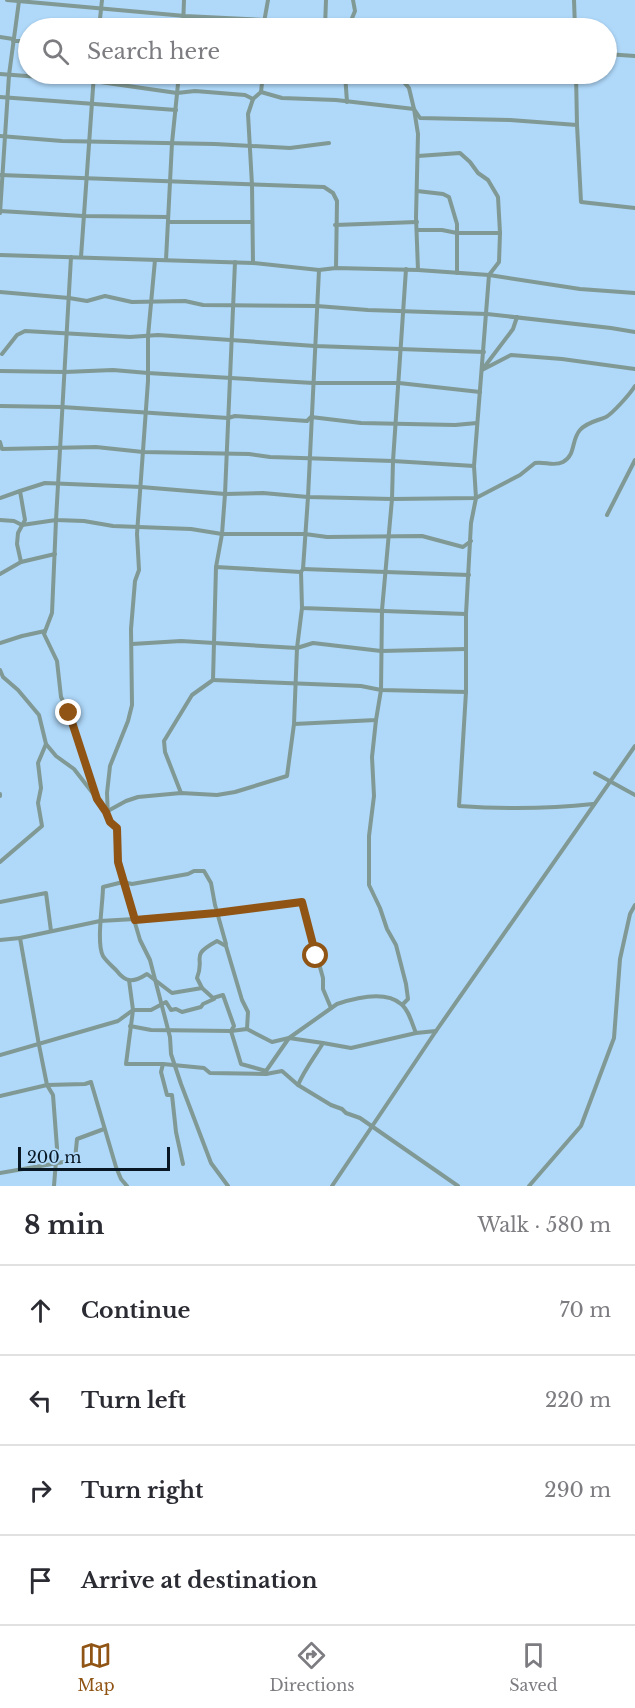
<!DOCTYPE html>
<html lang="en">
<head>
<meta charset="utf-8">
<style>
  body { margin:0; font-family:"Libre Baskerville",serif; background:#f2f2f3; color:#2b2b33 }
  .scale { position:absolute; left:18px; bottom:15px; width:152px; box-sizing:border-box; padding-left:6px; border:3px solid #081723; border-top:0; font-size:16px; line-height:21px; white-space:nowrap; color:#081723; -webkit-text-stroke:4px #afd8f9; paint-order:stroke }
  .stop { position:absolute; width:18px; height:18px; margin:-14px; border:4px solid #905514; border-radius:50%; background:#fff }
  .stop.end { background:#905514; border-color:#fff; box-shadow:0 2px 6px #0008 }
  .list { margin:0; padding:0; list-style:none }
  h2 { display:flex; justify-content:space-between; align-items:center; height:78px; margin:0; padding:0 24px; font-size:26px }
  h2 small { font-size:20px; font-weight:400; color:#7c7c81 }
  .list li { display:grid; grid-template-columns:39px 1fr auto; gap:18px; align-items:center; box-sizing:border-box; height:90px; padding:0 24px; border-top:2px solid #e1e1e2 }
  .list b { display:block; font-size:22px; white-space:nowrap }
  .list em { font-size:20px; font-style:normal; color:#7c7c81 }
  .icon { flex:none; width:33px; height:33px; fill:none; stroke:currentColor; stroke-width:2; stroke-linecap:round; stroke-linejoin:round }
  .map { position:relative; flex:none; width:635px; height:1186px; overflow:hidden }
  .search { position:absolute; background:#fff; box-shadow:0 2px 4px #0004; left:18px; right:18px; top:18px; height:66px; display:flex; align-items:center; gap:15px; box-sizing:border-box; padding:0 21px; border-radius:33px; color:#7c7c81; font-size:22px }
  .sheet { height:438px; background:#fff }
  nav { display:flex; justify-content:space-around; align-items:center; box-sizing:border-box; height:84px; border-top:2px solid #e1e1e2; background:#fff; font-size:16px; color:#7c7c81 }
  nav a { display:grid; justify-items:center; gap:3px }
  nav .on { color:#905514 }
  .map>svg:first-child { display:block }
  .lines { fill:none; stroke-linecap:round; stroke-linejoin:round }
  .minor { stroke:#819994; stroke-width:4 }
  .route { stroke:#905514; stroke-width:8 }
</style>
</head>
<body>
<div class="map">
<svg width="635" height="1186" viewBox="0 0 635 1186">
  <rect width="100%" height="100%" fill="#afd8f9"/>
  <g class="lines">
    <g class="minor">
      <polyline points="7,0 185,16 264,20 338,28"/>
      <polyline points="574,0 575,28"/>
      <polyline points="325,27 326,0"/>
      <polyline points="99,28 102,0"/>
      <polyline points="183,28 184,0"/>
      <polyline points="263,28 268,0"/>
      <polyline points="348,28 355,11 353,0"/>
      <polyline points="0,37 13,39"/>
      <polyline points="13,41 28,41"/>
      <polyline points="606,54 635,56"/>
      <polyline points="0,74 93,81 177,93 195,91 245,95 253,99 261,92 263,74"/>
      <polyline points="345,74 347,102"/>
      <polyline points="361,74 379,79 385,74"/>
      <polyline points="397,74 409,88 414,109 420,118 510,120 577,125 581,202 635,208"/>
      <polyline points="576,74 577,125"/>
      <polyline points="261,92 282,98 336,100 414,109 418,134 416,217 418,270"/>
      <polyline points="0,97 176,110"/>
      <polyline points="0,136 62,141 215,144 290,148 329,143"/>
      <polyline points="0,175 324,187 333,193 337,201 336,268"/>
      <polyline points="417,191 443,194 449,197 457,224 457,273"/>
      <polyline points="0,211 83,216 168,217"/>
      <polyline points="0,213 9,75 19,1"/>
      <polyline points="168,222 252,222"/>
      <polyline points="335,225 417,222"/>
      <polyline points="417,230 442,230 457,233 500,233"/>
      <polyline points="0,255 253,263 319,270 336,268 418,270 489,275 580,289 635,293"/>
      <polyline points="71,257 56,520 84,521 113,526 191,529 222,534 305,534 327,537 422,536 463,547 471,541"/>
      <polyline points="81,257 94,74"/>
      <polyline points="155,260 148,336 148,381 137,534 139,570 135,581 131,629 132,705 128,721 110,766 107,793 108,818 117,828 118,862 123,882 140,940 150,960 170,1037 171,1054 181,1084 211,1163 228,1186"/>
      <polyline points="166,260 172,143 179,74"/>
      <polyline points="253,263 252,185 248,114 253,99"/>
      <polyline points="406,269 393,461 392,499 382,610 381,690 466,692 466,614"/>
      <polyline points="0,292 69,298 87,301 105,296 132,302 185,301 203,305 317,306 368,310 487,314 611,328 635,332"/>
      <polyline points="517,317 513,329 482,370 511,355 562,359 635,369"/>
      <polyline points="2,354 17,335 25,331 130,337 158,335 315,346 484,352"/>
      <polyline points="0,371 65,372 113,370 148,373 313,383 399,383 480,392"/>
      <polyline points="0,406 62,407 228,418 235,416 307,421 311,417 361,423 455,425 477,423"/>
      <polyline points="0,442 2,449 96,447 143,452 249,454 270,457 393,461 474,466"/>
      <polyline points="20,491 45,483 141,487 225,494 263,493 308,497 392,499 476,498 474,466 489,275 499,262 500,233 498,197 488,180 478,173 470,162 460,153 418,156"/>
      <polyline points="0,498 20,491 25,520 18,533 17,544 21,562"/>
      <polyline points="607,515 635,460"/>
      <polyline points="0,520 14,521 22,525 56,520 52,613 44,634 57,661 61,697 69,713 97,799 106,812"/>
      <polyline points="216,567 222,534 225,494 235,262"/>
      <polyline points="303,569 469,575"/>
      <polyline points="301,572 303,569 308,497 319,270"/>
      <polyline points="0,574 21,562 55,554"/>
      <polyline points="0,643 22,636 45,631"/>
      <polyline points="132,644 181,641 297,648 313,643 381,651 466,649"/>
      <polyline points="0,670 3,677 18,690 39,715 46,744 56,756 74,769 95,796"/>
      <polyline points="213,680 361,686 381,690 376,720 294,724"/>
      <path d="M466,692l-7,114c44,3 89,3 134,-2"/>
      <polyline points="376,720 372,757 374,796 369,836 369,885 380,908 387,929 396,945 406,984 408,999 403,1004"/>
      <polyline points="595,773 635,795"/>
      <path d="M181,793l-16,-41 -1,-11 28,-46 21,-15 3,-113 85,5 1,36 164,6 5,-91 5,-25 44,-23 15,-12c9,-2 19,4 28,-1 13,-7 8,-22 17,-32 7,-8 17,-9 26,-13 7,-4 24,-23 29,-31"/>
      <polyline points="0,794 0,796"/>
      <polyline points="106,812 126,801 138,797 181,793 217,795 235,792 287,776 294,724 297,648 302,608"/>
      <polyline points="0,862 42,826 38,803 41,788 38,763 46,744"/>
      <polyline points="0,902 46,893 51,931"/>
      <polyline points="20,938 39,1045 47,1085 53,1095 57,1148 54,1186"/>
      <polyline points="0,940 20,938 100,921 187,916 302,902 323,978 323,989 331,1008"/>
      <polyline points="129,980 133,1010 126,1064 163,1064 161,1072 167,1095 172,1095 176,1132 183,1164"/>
      <path d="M202,988l-30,5 -25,-19c-14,9 -21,9 -31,-4 -4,-4 -10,-9 -13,-14 -7,-13 0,-53 0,-69l20,-5 9,2 56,-10 6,-3h10l7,12 4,22 11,39"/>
      <polyline points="130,1026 151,1030 231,1031 247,1029 272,1042 289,1038 323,1043"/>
      <path d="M247,1029l1,-17 -6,-12 -16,-54 -9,-5c-29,16 -11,15 -20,37l5,10 11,10 10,-3 11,31 -3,5 10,33 25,7v3l16,-3 16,14 33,20 11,4 4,4 14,5 98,68"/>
      <polyline points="0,1055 118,1021 133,1010 151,1010 166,1002 171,1010 176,1009 182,1012 201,1007 203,1004 214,999"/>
      <polyline points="163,1064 204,1068 210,1073 266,1074"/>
      <path d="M266,1071l23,-33 48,-34c18,-6 48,-14 64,0 8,6 11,20 15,29"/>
      <path d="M298,1085c7,-16 16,-27 25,-42l28,5 65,-15 20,-2"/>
      <polyline points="0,1096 47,1085 85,1084 91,1082 116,1167 121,1179 127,1186"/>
      <polyline points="0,1173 75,1160 77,1139 104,1129"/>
      <polyline points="332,1186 436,1031 635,746"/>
      <polyline points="529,1186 581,1126 614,1038 620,959 630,914 635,905"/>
    </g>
  </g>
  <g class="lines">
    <polyline class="route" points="69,713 97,799 106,812 110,822 117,828 118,862 135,920 216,913 302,902 316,956"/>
  </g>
</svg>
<div class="scale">200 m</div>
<div class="stop" style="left:316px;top:956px"></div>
<div class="stop end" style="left:69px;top:713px"></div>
<div class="search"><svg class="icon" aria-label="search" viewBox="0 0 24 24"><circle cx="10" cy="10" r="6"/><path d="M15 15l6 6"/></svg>Search here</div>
</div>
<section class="sheet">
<h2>8 min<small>Walk · 580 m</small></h2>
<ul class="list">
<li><svg class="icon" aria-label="ahead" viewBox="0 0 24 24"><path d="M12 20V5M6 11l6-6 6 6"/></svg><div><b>Continue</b></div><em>70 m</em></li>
<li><svg class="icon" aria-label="left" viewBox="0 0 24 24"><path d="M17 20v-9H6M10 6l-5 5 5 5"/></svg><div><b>Turn left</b></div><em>220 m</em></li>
<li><svg class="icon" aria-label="right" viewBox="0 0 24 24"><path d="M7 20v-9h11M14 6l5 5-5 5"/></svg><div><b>Turn right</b></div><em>290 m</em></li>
<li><svg class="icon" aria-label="arrive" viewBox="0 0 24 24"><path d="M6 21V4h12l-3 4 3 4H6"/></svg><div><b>Arrive at destination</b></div></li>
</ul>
</section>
<nav>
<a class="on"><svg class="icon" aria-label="map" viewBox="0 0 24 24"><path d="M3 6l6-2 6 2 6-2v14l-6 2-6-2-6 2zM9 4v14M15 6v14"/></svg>Map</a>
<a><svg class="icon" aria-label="directions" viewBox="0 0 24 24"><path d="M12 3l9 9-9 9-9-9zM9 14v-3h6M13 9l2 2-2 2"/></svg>Directions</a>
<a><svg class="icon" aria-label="saved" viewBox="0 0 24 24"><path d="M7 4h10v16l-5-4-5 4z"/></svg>Saved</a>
</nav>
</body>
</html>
